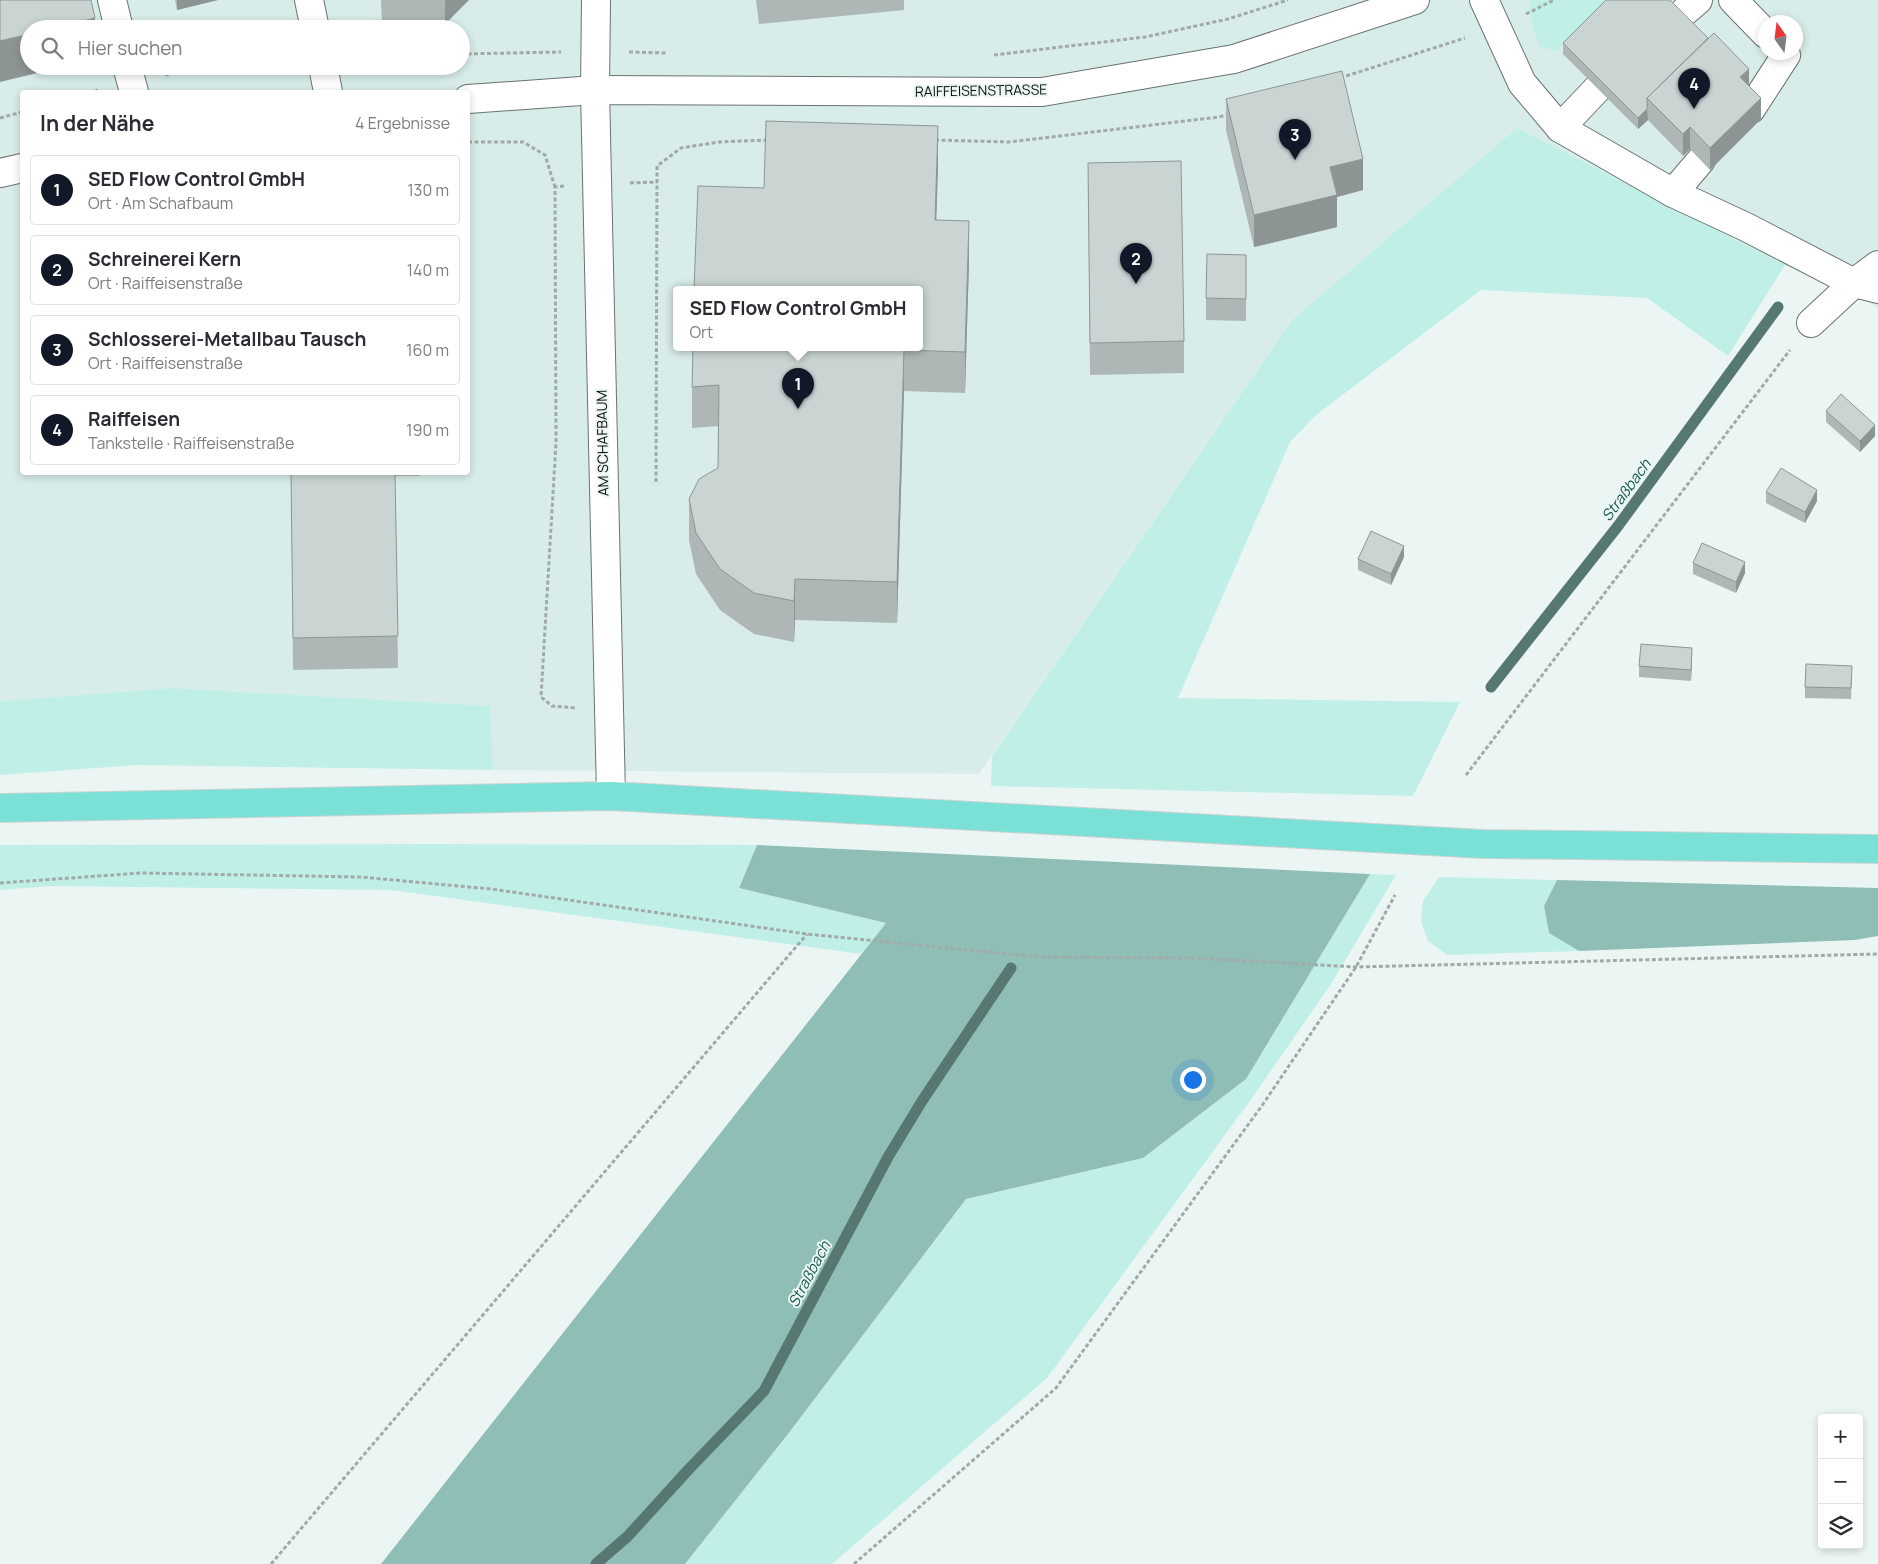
<!DOCTYPE html>
<html lang="de">
<head>
<meta charset="utf-8">
<style>
  body { margin:0; font-family:Manrope,sans-serif; background:#f2f2f3; color:#2b2b33 }
  .controls { position:absolute; right:15px; bottom:15px; display:grid; overflow:hidden; border-radius:5px; box-shadow:0 2px 8px #0003 }
  .controls button { width:45px; height:45px; display:grid; place-items:center; padding:0; border:0; border-bottom:1px solid #e1e1e2; background:#fff; color:#2b2b33; font:25px sans-serif }
  .compass { position:absolute; left:1758px; top:15px; width:45px; height:45px; border-radius:50%; background:#fff; box-shadow:0 2px 8px #0003; rotate:346deg }
  .you { position:absolute; left:1192px; top:1079px; width:18px; height:18px; margin:-12px; border:4px solid #fff; border-radius:50%; background:#1a73e8; box-shadow:0 0 0 8px #1a73e833 }
  .badge { display:grid; place-items:center; width:32px; height:32px; border-radius:50%; background:#111827; color:#fff; font-size:16px; font-weight:700 }
  .pin { position:absolute; translate:-50% -41px; filter:drop-shadow(0 1px 2px #0008) }
  .pin::after { content:''; position:absolute; top:26px; width:18px; height:15px; background:inherit; clip-path:polygon(0 0,100% 0,50% 100%) }
  .popup { position:absolute; left:673px; top:286px; width:250px; height:65px; box-sizing:border-box; display:grid; place-content:center; border-radius:5px; background:#fff; filter:drop-shadow(0 1px 4px #0005); font-size:16px; white-space:nowrap; color:#7c7c81 }
  .popup b { font-size:19px; color:#2b2b33 }
  .popup::after { content:''; position:absolute; left:50%; top:100%; margin-left:-10px; border:10px solid transparent; border-top-color:#fff }
  .list { margin:0; padding:0; list-style:none }
  h2 { display:flex; justify-content:space-between; align-items:center; height:65px; margin:0; padding:0 20px; font-size:21px }
  h2 small { font-size:16px; font-weight:400; color:#7c7c81 }
  .list li { display:grid; grid-template-columns:32px 1fr auto; gap:15px; align-items:center; box-sizing:border-box; height:70px; margin:0 10px 10px; padding:0 10px; border:1px solid #e1e1e2; border-radius:5px }
  .list b { display:block; font-size:19px; white-space:nowrap }
  .list p { margin:0; font-size:16px; white-space:nowrap; color:#7c7c81 }
  .list em { font-size:16px; font-style:normal; color:#7c7c81 }
  .icon { flex:none; width:28px; height:28px; fill:none; stroke:currentColor; stroke-width:2; stroke-linecap:round; stroke-linejoin:round }
  .map { position:relative; flex:none; width:1878px; height:1564px; overflow:hidden }
  .search { position:absolute; background:#fff; box-shadow:0 2px 8px #0003; left:20px; top:20px; width:450px; height:55px; display:flex; align-items:center; gap:12px; box-sizing:border-box; padding:0 18px; border-radius:28px; color:#7c7c81; font-size:19px }
  .panel { position:absolute; background:#fff; box-shadow:0 2px 8px #0003; left:20px; top:90px; width:450px; height:385px; border-radius:5px }
  .map>svg:first-child { display:block }
  .built { fill:#d8ece9; fill-rule:evenodd }
  .green { fill:#c0efe7 }
  .forest { fill:#8fbeb6 }
  .lines { fill:none; stroke-linecap:round; stroke-linejoin:round }
  .stream { stroke:#567772; stroke-width:11 }
  .minor-casing { stroke:#697371; stroke-width:30 }
  .major-casing { stroke:#d3d3d3; stroke-width:30 }
  .path { stroke:#a1aaa9; stroke-width:3; stroke-dasharray:4 2.5; stroke-linecap:butt }
  .minor { stroke:#fff; stroke-width:28 }
  .major { stroke:#7be0d5; stroke-width:28 }
  .major-bridge-casing { stroke:#d3d3d3; stroke-width:30; stroke-linecap:butt }
  .major-bridge { stroke:#7be0d5; stroke-width:28 }
  .wall { fill:#aeb7b5 }
  .shaded-wall { fill:#8d9594 }
  .building { fill:#cad5d3; stroke:#8d9594 }
  .labels { text-anchor:middle; dominant-baseline:central; stroke-width:4; stroke-linejoin:round; paint-order:stroke }
  .street-label { font-size:14px; fill:#090c0c; stroke:#ebf6f4 }
  .water-label { font-size:15px; font-style:italic; fill:#185850; stroke:#ebf6f4 }
</style>
</head>
<body>
<div class="map">
<svg width="1878" height="1564" viewBox="0 0 1878 1564">
  <rect width="100%" height="100%" fill="#ebf6f4"/>
  <path class="built" d="M0,0h1878v307l-93,-42 -268,-137 -225,192 -313,454 -486,-4 -4,-64 -316,-18 -173,13zM1766,22h30v30h-30zM29,29h432v37h-432zM22,92h446v380h-446zM677,290h242v58h-242z"/>
  <g class="green">
    <polygon points="1532,0 1606,0 1556,51 1540,47 1533,28 1529,3"/>
    <polygon points="1517,128 1785,265 1728,356 1647,298 1481,290 1316,415 1290,442 1178,698 1460,702 1413,796 991,786 992,756 1292,320"/>
    <polygon points="173,688 490,706 493,770 137,765 0,775 0,701"/>
    <polygon points="432,844 757,845 739,888 886,923 861,954 391,890 52,886 0,890 0,845"/>
    <polygon points="1370,874 1396,875 1331,984 1252,1098 1047,1378 832,1564 685,1564 788,1434 966,1199 1143,1158 1246,1079"/>
    <polygon points="1439,877 1557,880 1544,906 1549,933 1579,951 1447,955 1428,941 1421,922 1423,901"/>
  </g>
  <g class="forest">
    <polygon points="757,845 1370,874 1246,1079 1143,1158 966,1199 788,1434 685,1564 381,1564 886,923 739,888"/>
    <polygon points="1557,880 1878,888 1878,936 1855,940 1579,951 1549,933 1544,906"/>
  </g>
  <g class="lines">
    <g class="stream">
      <polyline points="1491,687 1618,526 1778,307"/>
      <polyline points="596,1564 628,1536 689,1469 764,1391 888,1157 922,1101 1011,968"/>
    </g>
    <defs>
      <g id="minor">
        <polyline points="112,0 119,29"/>
        <polyline points="309,0 315,29"/>
        <polyline points="596,0 595,90 611,796"/>
        <polyline points="1484,0 1522,83 1560,128 1673,193 1746,227 1854,283 1878,289"/>
        <polyline points="1733,0 1766,34"/>
        <polyline points="1677,18 1698,0"/>
        <polyline points="127,66 134,92"/>
        <polyline points="323,66 328,92"/>
        <polyline points="468,99 595,90 1042,92 1234,59 1415,0"/>
        <polyline points="1751,109 1786,55 1784,52"/>
        <polyline points="1560,128 1597,89"/>
        <polyline points="0,173 22,168"/>
        <polyline points="1673,193 1701,160"/>
        <polyline points="1811,323 1854,283 1878,265"/>
      </g>
      <g id="major">
        <polyline points="0,808 611,796 1374,838"/>
        <polyline points="1573,845 1878,849"/>
      </g>
    </defs>
    <use href="#minor" class="minor-casing"/>
    <use href="#major" class="major-casing"/>
    <g class="path">
      <polyline points="1526,14 1554,0"/>
      <polyline points="629,52 666,53"/>
      <polyline points="461,54 561,52"/>
      <polyline points="994,55 1145,37 1228,19 1288,0"/>
      <polyline points="165,75 216,66"/>
      <polyline points="1340,78 1465,38"/>
      <polyline points="89,92 98,90"/>
      <polyline points="0,118 22,112"/>
      <polyline points="935,140 1009,142 1219,117 1230,114"/>
      <polyline points="468,142 523,142 545,155 555,187"/>
      <polyline points="630,183 657,182"/>
      <polyline points="564,186 555,187 556,443 541,697 552,706 576,708"/>
      <polyline points="656,482 657,166 681,148 719,142 769,140"/>
      <polyline points="1466,775 1790,350"/>
      <polyline points="0,883 141,873 361,877 491,889 807,934 1039,957 1193,958 1356,967 1878,954"/>
      <polyline points="271,1564 807,934"/>
      <polyline points="854,1564 1056,1388 1261,1107 1356,967 1395,895"/>
    </g>
    <use href="#minor" class="minor"/>
    <use href="#major" class="major"/>
    <defs>
      <polyline id="major-bridge" points="1374,838 1483,844 1573,845"/>
    </defs>
    <use href="#major-bridge" class="major-bridge-casing"/>
    <use href="#major-bridge" class="major-bridge"/>
  </g>
  <g class="wall">
    <polygon points="175,0 218,0 177,10"/>
    <polygon points="381,0 469,0 445,24 382,26"/>
    <polygon points="756,0 904,0 904,10 759,24"/>
    <polygon points="1563,43 1749,85 1761,119 1710,170 1690,149 1683,156 1648,120 1638,129 1563,54"/>
    <polygon points="1226,99 1363,190 1337,197 1337,227 1254,247 1226,130"/>
    <polygon points="1088,163 1184,341 1184,373 1090,375"/>
    <polygon points="938,167 936,220 969,262 965,393 904,391 897,623 795,620 794,642 754,634 720,610 696,574 689,540 689,499 718,468 719,426 692,428 692,387 764,188"/>
    <polygon points="1246,255 1246,321 1206,320 1206,298"/>
    <polygon points="1826,411 1875,436 1860,452 1826,422"/>
    <polygon points="158,472 213,472 158,474"/>
    <polygon points="291,472 420,472 420,476 395,476 398,668 293,670"/>
    <polygon points="1766,492 1817,501 1805,523 1766,503"/>
    <polygon points="1404,557 1391,585 1358,570 1358,559"/>
    <polygon points="1693,563 1745,573 1736,593 1693,574"/>
    <polygon points="1692,659 1691,681 1639,677 1639,666"/>
    <polygon points="1852,677 1851,699 1805,698 1805,687"/>
  </g>
  <g class="shaded-wall">
    <polygon points="177,0 218,0 177,10"/>
    <polygon points="445,0 469,0 445,24"/>
    <polygon points="95,18 95,29 51,29"/>
    <polygon points="29,34 29,66 66,66 0,82 0,41"/>
    <polygon points="1749,69 1749,90 1740,77"/>
    <polygon points="1761,98 1761,119 1710,170 1710,148"/>
    <polygon points="1647,109 1648,120 1638,129 1638,118"/>
    <polygon points="938,126 938,167 935,261 935,220"/>
    <polygon points="1690,127 1690,149 1683,156 1683,134"/>
    <polygon points="1363,159 1363,190 1337,197 1337,227 1254,247 1254,215 1330,167"/>
    <polygon points="969,221 969,262 965,393 965,352"/>
    <polygon points="904,350 904,391 897,623 897,582"/>
    <polygon points="1875,425 1875,436 1860,452 1860,441"/>
    <polygon points="1817,490 1817,501 1805,523 1805,512"/>
    <polygon points="1404,546 1404,557 1391,585 1391,574"/>
    <polygon points="1745,562 1745,573 1736,593 1736,582"/>
    <polygon points="795,579 795,620 794,642 794,601"/>
    <polygon points="1692,648 1692,659 1691,681 1691,670"/>
  </g>
  <g class="building">
    <polygon points="0,0 91,0 95,18 51,29 29,29 29,34 0,41"/>
    <polygon points="1606,0 1670,0 1708,38 1647,98 1647,109 1638,118 1563,43"/>
    <polygon points="1714,33 1749,69 1740,77 1761,98 1710,148 1690,127 1683,134 1647,98"/>
    <polygon points="1342,71 1363,159 1330,167 1337,195 1254,215 1226,99"/>
    <polygon points="766,121 938,126 935,220 969,221 965,352 904,350 897,582 795,579 794,601 754,593 720,569 696,533 689,499 699,479 718,468 719,385 692,387 693,348 919,348 919,290 694,290 698,186 764,188"/>
    <polygon points="1181,161 1184,341 1090,343 1088,163"/>
    <polygon points="1207,254 1246,255 1246,299 1206,298"/>
    <polygon points="1841,394 1875,425 1860,441 1826,411"/>
    <polygon points="1781,468 1817,490 1805,512 1766,492"/>
    <polygon points="291,472 395,472 398,636 293,638"/>
    <polygon points="1371,531 1404,546 1391,574 1358,559"/>
    <polygon points="1702,543 1745,562 1736,582 1693,563"/>
    <polygon points="1641,644 1692,648 1691,670 1639,666"/>
    <polygon points="1806,664 1852,666 1851,688 1805,687"/>
  </g>
  <g class="labels">
    <g class="street-label">
      <text transform="translate(981 90) rotate(-1)">RAIFFEISENSTRASSE</text>
      <text transform="translate(602 443) rotate(-91)">AM SCHAFBAUM</text>
    </g>
    <g class="water-label">
      <text transform="translate(1626 490) rotate(-54)">Straßbach</text>
      <text transform="translate(809 1274) rotate(-62)">Straßbach</text>
    </g>
  </g>
</svg>
<div class="controls">
<button>+</button>
<button>−</button>
<button><svg class="icon" aria-label="layers" viewBox="0 0 24 24"><path d="M12 4l9 5-9 5-9-5zM3 14l9 5 9-5"/></svg></button>
</div>
<svg class="compass" viewBox="-18 -18 36 36"><path d="M0-13l5 13h-10z" fill="#e53935"/><path d="M0 13l5-13h-10z" fill="#7c7c81"/></svg>
<div class="you"></div>
<div class="pin badge" style="left:798px;top:409px">1</div>
<div class="popup"><b>SED Flow Control GmbH</b>Ort</div>
<div class="pin badge" style="left:1136px;top:284px">2</div>
<div class="pin badge" style="left:1295px;top:160px">3</div>
<div class="pin badge" style="left:1694px;top:109px">4</div>
<div class="search"><svg class="icon" aria-label="search" viewBox="0 0 24 24"><circle cx="10" cy="10" r="6"/><path d="M15 15l6 6"/></svg>Hier suchen</div>
<section class="panel">
<h2>In der Nähe<small>4 Ergebnisse</small></h2>
<ul class="list">
<li><span class="badge">1</span><div><b>SED Flow Control GmbH</b><p>Ort · Am Schafbaum</p></div><em>130 m</em></li>
<li><span class="badge">2</span><div><b>Schreinerei Kern</b><p>Ort · Raiffeisenstraße</p></div><em>140 m</em></li>
<li><span class="badge">3</span><div><b>Schlosserei-Metallbau Tausch</b><p>Ort · Raiffeisenstraße</p></div><em>160 m</em></li>
<li><span class="badge">4</span><div><b>Raiffeisen</b><p>Tankstelle · Raiffeisenstraße</p></div><em>190 m</em></li>
</ul>
</section>
</div>
</body>
</html>
